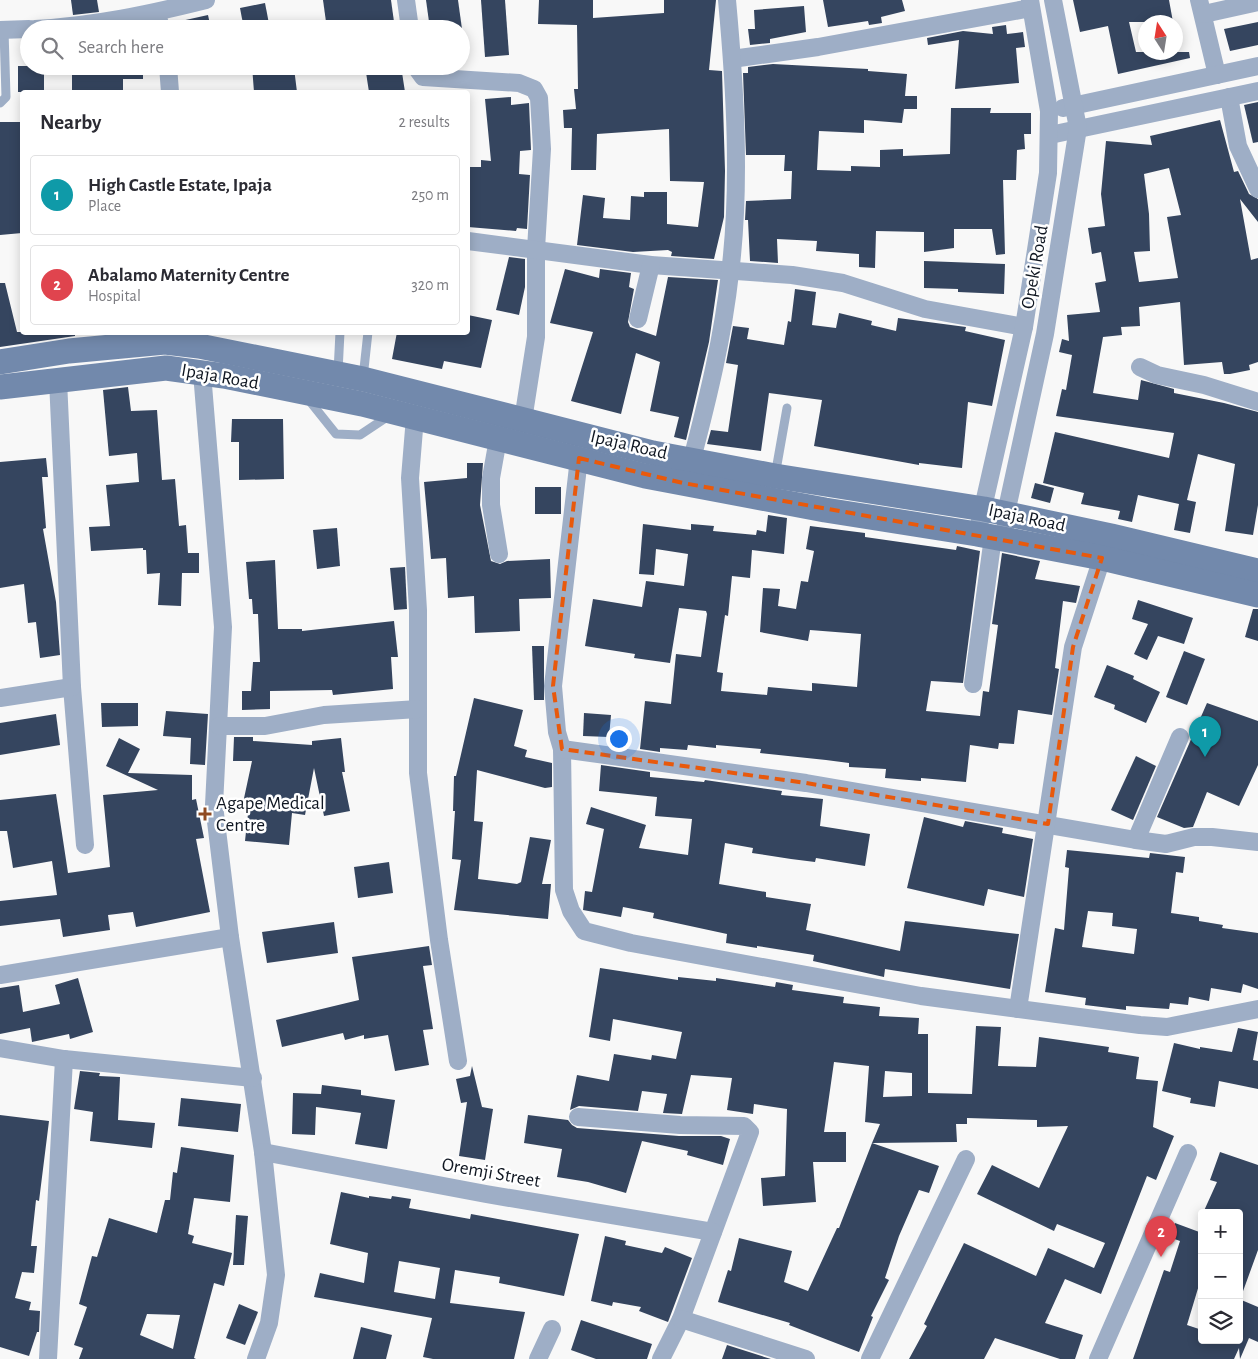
<!DOCTYPE html>
<html lang="en">
<head>
<meta charset="utf-8">
<style>
  body { margin:0; font-family:"Alegreya Sans",sans-serif; background:#f2f2f3; color:#2b2b33 }
  .controls { position:absolute; right:15px; bottom:15px; display:grid; overflow:hidden; border-radius:5px; box-shadow:0 2px 12px #0003 }
  .controls button { width:45px; height:45px; display:grid; place-items:center; padding:0; border:0; border-bottom:1px solid #e1e1e2; background:#fff; color:#2b2b33; font:25px sans-serif }
  .compass { position:absolute; left:1138px; top:15px; width:45px; height:45px; border-radius:50%; background:#fff; box-shadow:0 2px 12px #0003; rotate:348deg }
  .you { position:absolute; left:618px; top:738px; width:18px; height:18px; margin:-12px; border:4px solid #fff; border-radius:50%; background:#1a73e8; box-shadow:0 0 0 8px #1a73e833 }
  .badge { display:grid; place-items:center; width:32px; height:32px; border-radius:50%; background:#8f4a21; color:#fff; font-size:16px; font-weight:700 }
  .pin { position:absolute; translate:-50% -41px; filter:drop-shadow(0 1px 2px #0008) }
  .pin::after { content:''; position:absolute; top:26px; width:18px; height:15px; background:inherit; clip-path:polygon(0 0,100% 0,50% 100%) }
  .list { margin:0; padding:0; list-style:none }
  h2 { display:flex; justify-content:space-between; align-items:center; height:65px; margin:0; padding:0 20px; font-size:21px }
  h2 small { font-size:16px; font-weight:400; color:#7c7c81 }
  .list li { display:grid; grid-template-columns:32px 1fr auto; gap:15px; align-items:center; box-sizing:border-box; height:80px; margin:0 10px 10px; padding:0 10px; border:1px solid #e1e1e2; border-radius:5px }
  .list b { display:block; font-size:19px; white-space:nowrap }
  .list p { margin:0; font-size:16px; white-space:nowrap; color:#7c7c81 }
  .list em { font-size:16px; font-style:normal; color:#7c7c81 }
  .icon { flex:none; width:28px; height:28px; fill:none; stroke:currentColor; stroke-width:2; stroke-linecap:round; stroke-linejoin:round }
  .map { position:relative; flex:none; width:1258px; height:1359px; overflow:hidden }
  .search { position:absolute; background:#fff; box-shadow:0 2px 12px #0003; left:20px; top:20px; width:450px; height:55px; display:flex; align-items:center; gap:12px; box-sizing:border-box; padding:0 18px; border-radius:28px; color:#7c7c81; font-size:19px }
  .panel { position:absolute; background:#fff; box-shadow:0 2px 12px #0003; left:20px; top:90px; width:450px; height:245px; border-radius:5px }
  .map>svg:first-child { display:block }
  .building { fill:#35455f; fill-rule:evenodd }
  .lines { fill:none; stroke-linecap:round; stroke-linejoin:round }
  .service { stroke:#9eaec6; stroke-width:9 }
  .minor { stroke:#9eaec6; stroke-width:18 }
  .secondary { stroke:#7289ac; stroke-width:25 }
  .marked { fill:none; stroke:#e8590c; stroke-width:4; stroke-dasharray:10 6; stroke-linejoin:round }
  .poi-dot { fill:#8f4a21; stroke:#fff; stroke-width:2 }
  .labels { text-anchor:middle; dominant-baseline:central; stroke-width:5; stroke-linejoin:round; paint-order:stroke }
  .street-label { font-size:19px; fill:#0f1621; stroke:#fff }
  .poi-label { font-size:19px; fill:#0f1621; stroke:#fff; text-anchor:start }
</style>
</head>
<body>
<div class="map">
<svg width="1258" height="1359" viewBox="0 0 1258 1359">
  <rect width="100%" height="100%" fill="#f8f8f8"/>
  <g class="building">
    <polygon points="71,0 97,0 99,12 73,15"/>
    <polygon points="323,0 391,0 395,29 327,29"/>
    <polygon points="426,0 458,0 462,29 430,29"/>
    <polygon points="481,0 505,0 509,55 485,57"/>
    <polygon points="539,0 593,0 593,18 664,13 664,0 716,0 709,70 722,71 725,171 724,217 714,259 671,256 672,252 668,250 633,252 577,245 583,195 605,198 603,218 630,220 631,196 644,197 644,192 667,192 667,224 698,227 704,182 670,181 669,129 597,134 596,170 571,170 572,128 564,128 563,110 576,109 574,89 578,89 577,25 538,24"/>
    <polygon points="823,0 902,0 905,11 881,17 882,23 869,25 868,21 828,27"/>
    <polygon points="1073,0 1169,0 1173,22 1129,22 1136,52 1189,52 1190,58 1118,74 1108,26 1080,32"/>
    <polygon points="265,3 270,29 244,29 240,8"/>
    <polygon points="804,6 806,32 770,39 770,43 750,45 748,29 755,29 754,10"/>
    <polygon points="208,15 211,29 173,29 172,23"/>
    <polygon points="1258,22 1258,45 1230,51 1224,29"/>
    <polygon points="1006,25 1007,34 1023,32 1025,47 1016,48 1019,83 955,89 959,40 928,45 927,38 963,31 993,34 992,27"/>
    <polygon points="773,64 868,69 868,71 907,74 905,96 917,96 917,109 904,109 902,123 864,120 864,133 819,131 817,170 851,171 851,166 880,167 880,150 903,149 903,156 950,154 951,108 991,108 990,113 1031,113 1031,134 1024,134 1025,149 1017,150 1016,180 1003,180 1005,254 996,255 992,229 954,229 954,248 924,252 924,232 876,231 875,268 859,267 859,254 816,251 817,241 777,239 778,263 750,261 748,220 745,220 746,201 791,199 792,171 784,171 785,155 746,155 743,73 748,73 748,67"/>
    <rect x="18" y="66" width="26" height="26"/>
    <polygon points="72,66 143,66 143,79 123,79 123,92 72,92"/>
    <polygon points="252,66 278,66 278,70 294,68 297,92 254,92"/>
    <polygon points="365,66 401,66 405,92 369,92"/>
    <polygon points="511,97 511,105 529,103 531,150 520,151 519,174 530,175 527,229 517,228 516,231 468,227 468,167 481,167 481,160 491,161 485,99"/>
    <polygon points="1258,102 1258,142 1253,143 1244,105"/>
    <path d="M1220,120l14,52 4,-1 11,23 9,5v23l-18,-23 11,61 7,-2v104l-9,3 1,5 -20,4h-6l-2,-12 -38,3 -4,-63 -41,5 1,19 -19,1 1,8 -19,2 -10,56 45,7 3,-20 33,9v4l50,10 34,9v93l-5,30 -28,-4 10,-67 -37,-10 -11,46 9,2 -6,31 -16,-3 5,-26 -41,-9 -6,27 -14,-3 2,-8 -39,-7 3,-11 -41,-10 12,-51 114,26 5,-25 -118,-17 6,-27 4,1 6,-35 -13,-3 3,-13 7,2 -2,-26 33,-3 -5,-29 11,-2 -5,-29 -9,2 -4,-26 17,-2 -4,-32 5,-53 46,4 -2,-9zM1169,168l12,47 -14,2 11,61 -39,4 -5,-30 16,-1 -1,-37 -5,-40z"/>
    <polygon points="0,122 22,122 22,233 0,235"/>
    <polygon points="509,257 525,259 525,287 519,315 496,310"/>
    <polygon points="924,261 1005,264 1004,294 958,292 958,289 924,288"/>
    <polygon points="565,269 599,278 600,269 631,273 629,287 634,289 628,322 630,327 656,336 668,277 718,280 709,342 686,440 674,437 679,417 650,411 660,362 636,353 621,414 571,401 593,332 550,323"/>
    <polygon points="0,283 5,283 17,332 75,332 75,336 0,347"/>
    <polygon points="795,289 816,292 812,325 836,328 839,313 872,321 871,325 896,331 898,318 966,327 965,331 1005,340 992,406 968,402 962,468 919,463 919,465 814,446 822,400 769,393 761,451 707,444 711,430 728,432 738,365 726,363 733,326 749,328 747,339 784,345 788,321 791,322"/>
    <polygon points="468,315 492,320 481,368 444,361 442,369 392,359 397,332 468,332"/>
    <polygon points="128,387 131,411 157,410 162,480 175,479 179,526 186,525 188,553 199,553 199,573 182,573 181,606 158,605 160,573 147,574 146,550 143,550 143,548 91,551 89,527 110,526 106,485 139,482 137,453 109,456 103,390"/>
    <polygon points="232,419 283,419 284,479 239,480 239,442 231,442"/>
    <polygon points="46,458 48,477 42,477 46,528 43,529 56,602 60,655 40,658 36,622 28,623 24,584 0,588 0,462"/>
    <polygon points="467,463 483,463 480,505 491,561 500,564 507,561 550,559 551,598 519,599 520,631 475,633 474,596 448,598 446,558 431,559 424,482 467,478"/>
    <polygon points="1035,483 1054,488 1050,503 1031,498"/>
    <rect x="535" y="487" width="26" height="27"/>
    <polygon points="768,515 787,518 784,554 752,550 750,578 732,576 728,616 725,615 717,672 723,673 721,691 767,695 768,687 812,691 812,683 857,687 861,634 810,630 808,641 760,632 763,588 780,589 778,606 796,609 801,581 808,582 814,551 806,549 810,526 865,533 865,537 956,550 957,546 980,551 963,683 931,681 926,711 980,716 983,691 989,692 998,625 992,624 1002,553 1040,561 1035,579 1080,586 1076,603 1063,601 1055,668 1059,669 1052,715 1018,710 1014,744 999,743 998,749 970,745 966,782 921,778 921,781 885,778 886,769 849,767 849,763 826,760 760,753 761,749 716,745 716,748 688,745 687,750 660,748 660,752 640,749 645,701 671,704 676,654 701,657 707,614 706,611 679,608 670,663 634,658 635,654 585,646 593,599 642,607 646,581 684,586 688,554 656,549 654,575 639,574 643,524 691,530 691,524 714,526 713,531 756,535 757,530 766,532"/>
    <polygon points="337,528 340,566 317,569 313,530"/>
    <polygon points="275,560 278,629 302,629 302,631 394,621 398,657 391,657 393,689 333,695 332,690 270,691 270,709 242,710 242,691 251,691 253,662 260,662 258,614 253,614 252,599 249,599 246,562"/>
    <polygon points="405,567 407,609 394,610 390,568"/>
    <polygon points="1138,600 1193,618 1184,644 1158,636 1147,660 1134,654 1148,624 1132,619"/>
    <polygon points="1253,609 1258,609 1258,641 1245,637"/>
    <polygon points="532,646 544,646 544,700 534,700"/>
    <polygon points="1184,651 1205,659 1187,705 1166,697"/>
    <polygon points="1107,665 1134,676 1133,679 1160,692 1146,723 1114,709 1115,705 1094,697"/>
    <polygon points="474,698 523,710 514,746 527,750 525,757 552,763 552,787 545,788 477,770 474,821 483,822 478,879 517,884 521,882 530,837 551,840 542,884 551,884 548,919 454,910 461,860 452,859 455,811 453,811 454,776 456,776"/>
    <polygon points="101,703 138,703 138,726 102,727"/>
    <polygon points="1207,703 1258,721 1258,765 1239,806 1207,792 1193,827 1184,828 1157,817"/>
    <polygon points="166,711 208,714 205,765 190,764 191,738 163,736"/>
    <polygon points="584,713 611,715 609,737 583,736"/>
    <polygon points="56,714 60,745 0,755 0,723"/>
    <polygon points="234,737 253,737 253,741 312,745 312,741 341,738 345,772 342,772 350,811 324,816 314,768 305,815 292,813 289,845 245,841 249,804 243,803 252,761 233,761"/>
    <polygon points="119,738 140,749 128,773 192,775 192,800 196,799 204,838 196,839 210,912 136,927 133,912 108,915 110,930 63,937 60,919 0,926 0,901 57,895 52,861 13,868 7,831 0,831 0,800 56,794 68,873 110,867 103,795 158,790 106,766"/>
    <polygon points="1136,756 1156,766 1133,820 1111,810"/>
    <polygon points="601,765 650,772 650,777 704,782 705,780 782,791 781,795 823,799 820,826 870,834 865,866 816,858 815,862 791,859 752,853 753,848 725,843 719,884 766,892 766,897 811,904 806,930 900,951 905,921 1019,934 1010,989 885,969 884,977 813,961 814,955 757,946 757,948 726,943 727,934 653,918 654,913 623,907 621,917 583,910 585,891 592,892 604,829 586,824 591,807 646,825 639,848 688,855 692,819 655,816 657,797 599,791"/>
    <polygon points="924,817 963,827 965,821 1003,828 1002,833 1033,839 1024,897 988,889 984,906 907,888"/>
    <path d="M1067,850l82,8 1,-5 35,4 -2,16 -7,-1 -5,41 28,4v4l24,4 -1,3 36,5v56l-15,-5 -2,9 -30,-5 -2,13 -20,-4 -1,8 -18,-2 -1,6 -43,-3v4l-41,-5 1,-7 -41,-6 10,-64 9,2 5,-62 -4,-1zM1088,911l25,2 -1,13 25,3 -3,25 -52,-7z"/>
    <polygon points="389,862 393,893 358,898 354,867"/>
    <polygon points="334,922 338,953 267,963 262,932"/>
    <polygon points="429,946 432,965 423,966 433,1029 423,1030 429,1065 395,1071 388,1035 364,1039 364,1035 345,1040 343,1033 282,1047 276,1020 359,1000 352,957"/>
    <path d="M600,968l78,12v-3l38,4v-3l59,9 1,-5 17,3 -1,5 52,7 -1,6 37,4 -1,9 40,2 -1,16h10v59l44,1 4,-68 25,1 -3,39 38,1 3,-30 70,10 -1,5 31,5 -3,22 22,2 -5,46 21,9 -18,44 -9,-4 -46,118 -36,-15 -20,44 38,12 -8,24h-15l-65,-21 -11,21h-75l18,-33 -3,-2 40,-81 72,33 12,-28 46,20 11,-25 -48,-19 -3,7 -77,-37 15,-29 47,23 29,-62 -31,1v-7l-70,-2v6h-11l1,18 -85,1 8,-19 -15,-2 4,-56 -35,-4 -10,70h22v30h-33l3,40 -53,4 -2,-28 24,-2 2,-67 -33,-5 -1,10 -26,-4 5,-32 -41,-3 -9,39 -19,-1 4,-19 -25,-3 -4,20 -59,-5 -9,4 7,-35 32,6 5,-27 37,6 1,-5 24,4 6,-27 -69,-13 -3,22 -21,-4zM885,1071l27,2v23l-29,1z"/>
    <polygon points="78,978 93,1032 70,1039 69,1034 32,1042 30,1028 0,1034 0,988 19,985 23,1012 60,1004 55,985"/>
    <polygon points="1238,1028 1258,1032 1253,1060 1258,1061 1258,1089 1219,1081 1215,1107 1190,1103 1191,1098 1162,1091 1174,1043 1200,1049 1200,1047 1232,1052"/>
    <polygon points="472,1066 482,1107 493,1109 485,1160 459,1156 467,1102 461,1103 456,1079 470,1076"/>
    <polygon points="80,1071 100,1073 99,1076 120,1077 118,1120 155,1123 152,1148 90,1141 93,1112 74,1109"/>
    <polygon points="322,1085 361,1090 361,1095 395,1100 387,1149 355,1144 361,1113 316,1107 315,1135 292,1134 293,1093 321,1094"/>
    <polygon points="181,1098 241,1104 238,1132 178,1126"/>
    <polygon points="0,1115 49,1121 39,1201 36,1200 31,1246 37,1246 34,1273 22,1272 15,1298 31,1302 29,1310 40,1311 39,1332 37,1332 29,1356 0,1347"/>
    <polygon points="528,1115 568,1120 572,1125 577,1128 679,1136 721,1136 730,1139 723,1165 687,1155 688,1151 642,1141 626,1193 588,1182 557,1177 562,1149 524,1143"/>
    <polygon points="872,1143 939,1166 929,1193 919,1190 899,1236 885,1278 889,1280 871,1316 873,1317 859,1352 789,1325 790,1323 718,1302 728,1270 731,1271 739,1238 792,1251 784,1282 808,1291 837,1228 839,1228"/>
    <path d="M181,1147l53,8 -4,47 -36,-4 -6,36 6,2 -2,7 40,10 -8,33 -10,-3 -20,75 2,1h-117l4,-11 -9,-3 13,-38 -8,-3 13,-48 5,1 12,-39 48,15 8,-33h5l3,-28 4,1zM147,1314l33,1 -7,34 -33,-14z"/>
    <polygon points="1220,1152 1258,1165 1258,1250 1242,1294 1239,1293 1239,1213 1203,1213 1217,1182 1210,1180"/>
    <path d="M341,1192l28,6v-2l22,3 1,-3 19,3 -2,9 61,11 1,-5 108,20 -15,62 -65,-13 1,-6 -45,-7 -5,33 75,9 -11,47h-81l-10,-2 9,-39 -118,-21 6,-24 44,10 4,-30 -38,-9zM399,1261l41,7 -5,31 -41,-7z"/>
    <polygon points="236,1215 248,1216 244,1265 233,1265"/>
    <polygon points="1175,1223 1202,1233 1202,1275 1187,1325 1202,1330 1202,1340 1239,1340 1239,1299 1258,1307 1258,1342 1249,1338 1240,1359 1239,1348 1234,1359 1133,1359 1164,1270 1170,1272 1180,1241 1169,1237"/>
    <polygon points="605,1236 626,1241 625,1245 662,1253 665,1247 692,1258 668,1322 639,1311 641,1307 613,1302 612,1306 591,1301"/>
    <polygon points="239,1304 258,1312 245,1345 226,1338"/>
    <polygon points="581,1320 652,1344 647,1359 596,1359 571,1350"/>
    <polygon points="361,1327 392,1335 386,1359 353,1359"/>
    <polygon points="727,1345 771,1359 722,1359"/>
  </g>
  <g class="lines">
    <g class="service">
      <polyline points="0,103 6,97 4,30"/>
      <polyline points="338,372 340,332"/>
      <polyline points="363,378 368,332"/>
      <polyline points="308,399 336,434 360,435 390,415"/>
      <polyline points="775,476 787,408"/>
    </g>
    <g class="minor">
      <polyline points="406,0 410,29"/>
      <polyline points="1199,0 1217,75"/>
      <polyline points="157,13 161,29"/>
      <polyline points="1204,14 1258,2"/>
      <path d="M35,29c59,-3 115,-15 171,-29"/>
      <polyline points="0,30 29,29"/>
      <polyline points="732,59 818,47 1031,8"/>
      <polyline points="168,66 170,92"/>
      <polyline points="415,66 423,77 519,83 534,89 539,98 542,149 536,249 536,337 523,420"/>
      <polyline points="1229,97 1238,146 1258,189"/>
      <polyline points="1063,108 1258,66"/>
      <polyline points="1050,135 1258,91"/>
      <polyline points="468,241 651,265 792,275 843,283 925,309 1024,327"/>
      <polyline points="638,319 651,265"/>
      <polyline points="1140,367 1157,375 1204,385 1258,402"/>
      <polyline points="202,373 223,627 214,805 230,937 263,1152 276,1275 269,1323 256,1359"/>
      <polyline points="58,380 72,687 85,845"/>
      <polyline points="415,417 410,478 418,610 418,773 439,940 458,1061"/>
      <polyline points="498,439 491,478 491,505 499,554"/>
      <polyline points="579,458 553,686 557,732 562,749 564,890 571,911 584,931 631,943 921,996 1140,1025 1167,1027 1258,1009"/>
      <path d="M692,459c16,-61 31,-122 38,-186 11,-87 5,-186 -3,-273"/>
      <polyline points="1006,525 1006,513 1045,334 1078,128 1053,0"/>
      <polyline points="977,534 1024,327 1048,173 1049,111 1030,0"/>
      <polyline points="973,684 993,537"/>
      <polyline points="0,698 72,687"/>
      <polyline points="219,726 265,726 324,715 418,709"/>
      <polyline points="562,749 806,783 1136,840 1166,844 1194,837 1212,837 1258,842"/>
      <polyline points="1136,840 1180,737"/>
      <polyline points="0,975 230,937"/>
      <polyline points="1018,1009 1073,647 1102,558"/>
      <polyline points="0,1048 64,1059 253,1078"/>
      <polyline points="578,1117 680,1125 744,1126 750,1132 681,1319 661,1359"/>
      <polyline points="263,1152 486,1194 713,1232"/>
      <polyline points="681,1319 806,1359"/>
      <polyline points="48,1359 64,1059"/>
      <polyline points="538,1359 552,1329"/>
      <polyline points="870,1359 966,1159"/>
      <polyline points="1098,1359 1188,1153"/>
    </g>
    <g class="secondary">
      <polyline points="0,362 69,351 165,342 199,346 363,379 653,453 775,476 984,509 1111,536 1258,571"/>
      <polyline points="0,387 166,368 224,376 362,404 645,476 825,510 977,534 1102,558 1258,595"/>
    </g>
  </g>
  <path class="marked" d="M579,458l104,25 419,75 -29,89 -25,177 -242,-41 -244,-34 -9,-63z"/>
  <path class="poi-dot" d="M202.5 806.5h5v5h5v5h-5v5h-5v-5h-5v-5h5z"/>
  <g class="labels">
    <g class="street-label">
      <text transform="translate(1035 267) rotate(-80)">Opeki Road</text>
      <text transform="translate(220 377) rotate(10)">Ipaja Road</text>
      <text transform="translate(629 445) rotate(13)">Ipaja Road</text>
      <text transform="translate(1027 518) rotate(12)">Ipaja Road</text>
      <text transform="translate(491 1173) rotate(10)">Oremji Street</text>
    </g>
    <g class="poi-label">
      <text x="216" y="803">Agape Medical<tspan x="216" dy="22">Centre</tspan></text>
    </g>
  </g>
</svg>
<div class="controls">
<button>+</button>
<button>−</button>
<button><svg class="icon" aria-label="layers" viewBox="0 0 24 24"><path d="M12 4l9 5-9 5-9-5zM3 14l9 5 9-5"/></svg></button>
</div>
<svg class="compass" viewBox="-18 -18 36 36"><path d="M0-13l5 13h-10z" fill="#e53935"/><path d="M0 13l5-13h-10z" fill="#7c7c81"/></svg>
<div class="you"></div>
<div class="pin badge" style="left:1205px;top:757px;background:#0f9aa8">1</div>
<div class="pin badge" style="left:1161px;top:1257px;background:#e0444e">2</div>
<div class="search"><svg class="icon" aria-label="search" viewBox="0 0 24 24"><circle cx="10" cy="10" r="6"/><path d="M15 15l6 6"/></svg>Search here</div>
<section class="panel">
<h2>Nearby<small>2 results</small></h2>
<ul class="list">
<li><span class="badge" style="background:#0f9aa8">1</span><div><b>High Castle Estate, Ipaja</b><p>Place</p></div><em>250 m</em></li>
<li><span class="badge" style="background:#e0444e">2</span><div><b>Abalamo Maternity Centre</b><p>Hospital</p></div><em>320 m</em></li>
</ul>
</section>
</div>
</body>
</html>
